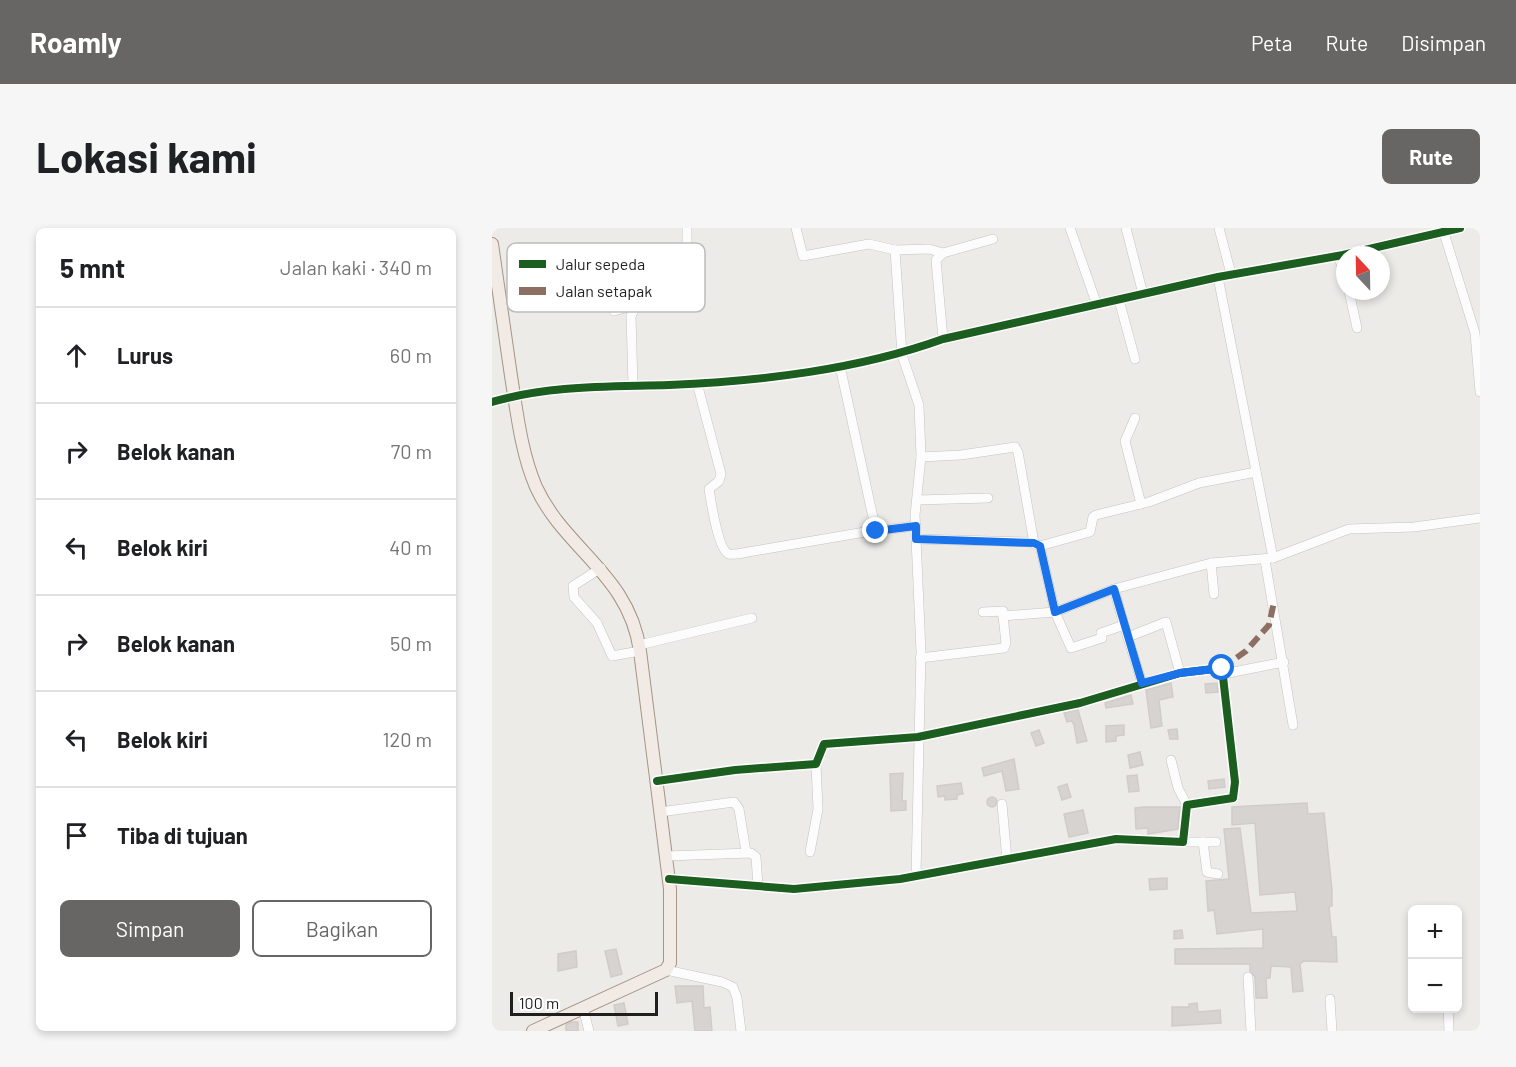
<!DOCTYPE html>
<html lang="id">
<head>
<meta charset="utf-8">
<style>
  body { margin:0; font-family:Barlow,sans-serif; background:#f6f6f6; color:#202124 }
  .controls { position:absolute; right:18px; bottom:18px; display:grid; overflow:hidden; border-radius:9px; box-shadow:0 3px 9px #0003 }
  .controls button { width:54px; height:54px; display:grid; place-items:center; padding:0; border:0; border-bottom:2px solid #e0e0e0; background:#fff; color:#202124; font:30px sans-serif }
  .compass { position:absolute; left:844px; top:18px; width:54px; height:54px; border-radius:50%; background:#fff; box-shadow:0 3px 9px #0003; rotate:338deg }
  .scale { position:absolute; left:18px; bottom:15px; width:148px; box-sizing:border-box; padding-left:6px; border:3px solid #1f1f1f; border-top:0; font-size:16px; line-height:21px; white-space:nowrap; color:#1f1f1f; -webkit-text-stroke:4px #fff; paint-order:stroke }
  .stop { position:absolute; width:18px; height:18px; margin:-14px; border:4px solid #1a73e8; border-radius:50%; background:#fff }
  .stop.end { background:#1a73e8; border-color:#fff; box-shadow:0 2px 6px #0008 }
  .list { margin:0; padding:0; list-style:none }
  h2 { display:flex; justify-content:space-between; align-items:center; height:78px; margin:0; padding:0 24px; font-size:26px }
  h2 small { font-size:20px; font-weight:400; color:#757577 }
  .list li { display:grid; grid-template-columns:39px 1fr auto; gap:18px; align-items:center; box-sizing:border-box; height:96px; padding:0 24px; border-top:2px solid #e0e0e0 }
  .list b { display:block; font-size:22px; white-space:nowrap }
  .list em { font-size:20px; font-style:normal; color:#757577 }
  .actions { display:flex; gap:12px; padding:18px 24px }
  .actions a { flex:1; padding:14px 0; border:2px solid #676665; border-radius:9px; text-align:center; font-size:21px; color:#676665 }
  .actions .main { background:#676665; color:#fff }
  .icon { flex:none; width:33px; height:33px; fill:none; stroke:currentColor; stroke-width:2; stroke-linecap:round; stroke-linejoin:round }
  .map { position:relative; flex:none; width:988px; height:803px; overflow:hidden; border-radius:9px }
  header { display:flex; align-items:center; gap:36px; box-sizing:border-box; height:84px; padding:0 30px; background:#676665; color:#fff }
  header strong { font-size:28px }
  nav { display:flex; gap:33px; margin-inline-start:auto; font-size:21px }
  .intro { display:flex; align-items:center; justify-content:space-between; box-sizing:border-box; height:144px; padding:0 36px }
  h1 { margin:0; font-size:42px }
  .button { padding:15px 27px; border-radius:9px; background:#676665; color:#fff; font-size:21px; font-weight:700 }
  main { display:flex; gap:36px; padding:0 36px }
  aside { flex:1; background:#fff; border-radius:9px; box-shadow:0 3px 9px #0003 }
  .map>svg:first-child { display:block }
  .building { fill:#d6d3d0; stroke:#d1ccc9; stroke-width:1.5 }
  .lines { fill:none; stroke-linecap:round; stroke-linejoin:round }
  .minor-casing { stroke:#c4c3c2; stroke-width:10 }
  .major-casing { stroke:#a49584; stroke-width:14 }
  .minor { stroke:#fcfcfc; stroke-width:9 }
  .major { stroke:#f1eae5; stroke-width:12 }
  .quiet { stroke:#8d6e63; stroke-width:6; stroke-dasharray:12 6; stroke-linecap:butt }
  .cycleway-casing { stroke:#fff; stroke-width:11 }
  .cycleway { stroke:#1b5e20; stroke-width:8 }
  .route { stroke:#1a73e8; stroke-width:8 }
  .key { fill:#fff; stroke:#bcbcbc; stroke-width:1.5 }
  .key-label { font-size:16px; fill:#1f1f1f }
</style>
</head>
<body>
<header>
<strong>Roamly</strong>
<nav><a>Peta</a><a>Rute</a><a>Disimpan</a></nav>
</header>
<div class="intro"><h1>Lokasi kami</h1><a class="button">Rute</a></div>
<main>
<aside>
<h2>5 mnt<small>Jalan kaki · 340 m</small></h2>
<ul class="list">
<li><svg class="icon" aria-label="ahead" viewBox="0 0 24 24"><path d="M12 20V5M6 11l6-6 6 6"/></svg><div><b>Lurus</b></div><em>60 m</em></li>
<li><svg class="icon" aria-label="right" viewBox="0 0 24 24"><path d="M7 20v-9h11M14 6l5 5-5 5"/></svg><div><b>Belok kanan</b></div><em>70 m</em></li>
<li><svg class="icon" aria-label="left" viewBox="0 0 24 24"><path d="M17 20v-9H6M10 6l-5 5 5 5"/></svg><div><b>Belok kiri</b></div><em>40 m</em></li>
<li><svg class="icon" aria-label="right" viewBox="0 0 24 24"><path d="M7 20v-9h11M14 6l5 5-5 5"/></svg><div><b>Belok kanan</b></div><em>50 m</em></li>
<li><svg class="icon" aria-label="left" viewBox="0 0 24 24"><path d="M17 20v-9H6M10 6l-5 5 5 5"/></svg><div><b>Belok kiri</b></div><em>120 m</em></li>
<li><svg class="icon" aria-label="arrive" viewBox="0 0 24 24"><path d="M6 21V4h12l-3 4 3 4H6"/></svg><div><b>Tiba di tujuan</b></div></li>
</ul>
<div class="actions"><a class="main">Simpan</a><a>Bagikan</a></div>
</aside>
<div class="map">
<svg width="988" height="803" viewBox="0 0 988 803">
  <rect width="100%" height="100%" fill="#edebe8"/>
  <g class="building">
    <polygon points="679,455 681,469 667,472 670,498 659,500 654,462"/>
    <polygon points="725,455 726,464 714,465 713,456"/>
    <polygon points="639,467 641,476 614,480 613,475"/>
    <polygon points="586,482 595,513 585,515 582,497 580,493 575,494 572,485"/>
    <polygon points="632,497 632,507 624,508 624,513 614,514 614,498"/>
    <polygon points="685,501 686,511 678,511 676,502"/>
    <polygon points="547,502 552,515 544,518 539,505"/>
    <polygon points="648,524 651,537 638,540 636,527"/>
    <polygon points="522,531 527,561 514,563 510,543 492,548 490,540"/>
    <polygon points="411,545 410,573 414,573 414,582 399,583 398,546"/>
    <polygon points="645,547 647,563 637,564 635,548"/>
    <polygon points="732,551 733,559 717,561 716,553"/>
    <polygon points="469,555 471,566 465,567 465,571 453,572 453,568 446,569 445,558"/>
    <polygon points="575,556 579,569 570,572 566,559"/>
    <circle cx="500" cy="574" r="5"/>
    <polygon points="815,575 816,586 832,585 840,662 840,678 837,679 840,709 844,709 845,734 812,733 808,736 811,763 801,764 799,739 779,738 778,750 774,750 775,770 764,770 763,749 758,743 758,736 683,736 683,721 771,720 771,701 725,706 722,682 716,683 714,653 737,651 732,601 748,600 759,685 805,683 803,664 768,667 763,595 740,597 740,579"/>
    <polygon points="652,579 688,579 686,601 656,606 656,600 644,601 643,580"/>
    <polygon points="591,582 596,605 577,609 572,586"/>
    <polygon points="675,650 675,661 658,662 657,651"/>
    <polygon points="690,702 691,710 682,711 682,703"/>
    <polygon points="124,721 130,746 119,749 113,723"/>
    <polygon points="84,723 85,739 66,743 66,726"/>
    <polygon points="183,758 211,758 212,780 218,779 220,803 203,803 200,773 185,775"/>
    <polygon points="132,775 136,796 126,798 122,777"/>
    <polygon points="705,775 706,784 728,782 729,795 680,798 680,779 697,779 697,776"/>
    <polygon points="79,794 86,794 86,803 74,803 74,797"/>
  </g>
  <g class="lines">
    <defs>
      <g id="minor">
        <polyline points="304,0 311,28 377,16 403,22 437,21 451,25"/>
        <polyline points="578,0 605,77"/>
        <polyline points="634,0 651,66"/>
        <polyline points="727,0 739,46"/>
        <polyline points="952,5 983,105 988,164"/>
        <polyline points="403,22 410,127 427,177 429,229 423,287 429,424 424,648"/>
        <polyline points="847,28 853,51"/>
        <polyline points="726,49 781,330"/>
        <polyline points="857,63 865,100"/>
        <polyline points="627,72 643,131"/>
        <polyline points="122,83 191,64 195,52 195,0"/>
        <polyline points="451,111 444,32 451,25 501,11"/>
        <polyline points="348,138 384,303"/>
        <path d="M205,155l24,91 -2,7 -10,8c2,12 9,61 20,65 5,1 14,-1 19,-2l117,-20 51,-6"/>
        <polyline points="141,157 139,88 145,76"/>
        <path d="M0,174c58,-17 117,-15 177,-17 92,-4 188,-15 274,-46l275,-62 125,-22 117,-27"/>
        <polyline points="643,190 633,213 649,276"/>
        <polyline points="429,229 469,227 523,219 526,224 542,315"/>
        <polyline points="425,272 496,270"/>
        <polyline points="424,311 537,314 548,318 563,384 622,361 719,335 781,330 857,301 922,299 988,290"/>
        <polyline points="548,318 598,304 601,289 604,287 657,274 707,255 764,244"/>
        <polyline points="773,332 801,497"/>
        <polyline points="719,335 722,366"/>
        <polyline points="109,340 81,358 82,369 105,395 120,428 148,423"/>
        <polyline points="622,361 632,397"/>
        <polyline points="491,384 511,383 511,388 563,384 579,420 610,410 609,405 632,397 650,455"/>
        <polyline points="636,409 674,394 688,445"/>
        <polyline points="147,417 260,390"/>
        <polyline points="428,430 512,420 514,415 511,388"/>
        <polyline points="731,446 792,434"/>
        <polyline points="679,532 686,560 695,577"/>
        <polyline points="165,553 243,542 324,536 332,516 426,509 588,475 688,445 730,440 743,554 741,570 695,577 691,614 624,611 408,651 302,661 177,651"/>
        <polyline points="510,576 515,632"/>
        <polyline points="168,584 242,574 247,581 254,624"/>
        <polyline points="691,614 724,614"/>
        <polyline points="711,614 715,644 726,646"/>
        <polyline points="318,624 326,581 324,536"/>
        <polyline points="174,628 259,625 264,629 266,659"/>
        <polyline points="174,742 230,754 241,759 245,770 249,803"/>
        <polyline points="756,749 759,803"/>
        <polyline points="838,771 840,803"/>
        <polyline points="91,780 97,803"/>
        <polyline points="956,780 957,803"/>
      </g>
      <path id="major" d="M0,16c6,44 13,88 19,132 6,37 10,76 25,111 29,63 93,87 104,164l30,238v74l-4,7 -133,61"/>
    </defs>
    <use href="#minor" class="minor-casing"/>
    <use href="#major" class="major-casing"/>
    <use href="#minor" class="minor"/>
    <use href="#major" class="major"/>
    <polyline class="quiet" points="730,440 754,423 777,397 782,374"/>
    <defs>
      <g id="cycleway">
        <path d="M0,174c58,-17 117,-15 177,-17 92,-4 188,-15 274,-46l275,-62 125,-22 117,-27"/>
        <polyline points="165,553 243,542 324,536 332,516 426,509 588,475 688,445 730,440 743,554 741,570 695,577 691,614 624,611 408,651 302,661 177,651"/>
      </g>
    </defs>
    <use href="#cycleway" class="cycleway-casing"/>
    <use href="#cycleway" class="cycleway"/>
  </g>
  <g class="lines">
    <polyline class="route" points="384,303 424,298 424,311 542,315 548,318 563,384 622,361 650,455 688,445 730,440"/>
  </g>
  <rect x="15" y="15" width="198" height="69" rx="9" class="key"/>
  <rect x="27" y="32" width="27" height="8" fill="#1b5e20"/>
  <rect x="27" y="59" width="27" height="8" fill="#8d6e63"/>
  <g class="key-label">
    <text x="64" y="42">Jalur sepeda</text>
    <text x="64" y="69">Jalan setapak</text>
  </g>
</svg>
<div class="controls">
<button>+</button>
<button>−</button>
</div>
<svg class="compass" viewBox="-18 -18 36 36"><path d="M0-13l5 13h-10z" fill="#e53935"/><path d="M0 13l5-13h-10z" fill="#757577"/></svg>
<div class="scale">100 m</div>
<div class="stop" style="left:730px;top:440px"></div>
<div class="stop end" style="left:384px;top:303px"></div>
</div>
</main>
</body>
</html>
